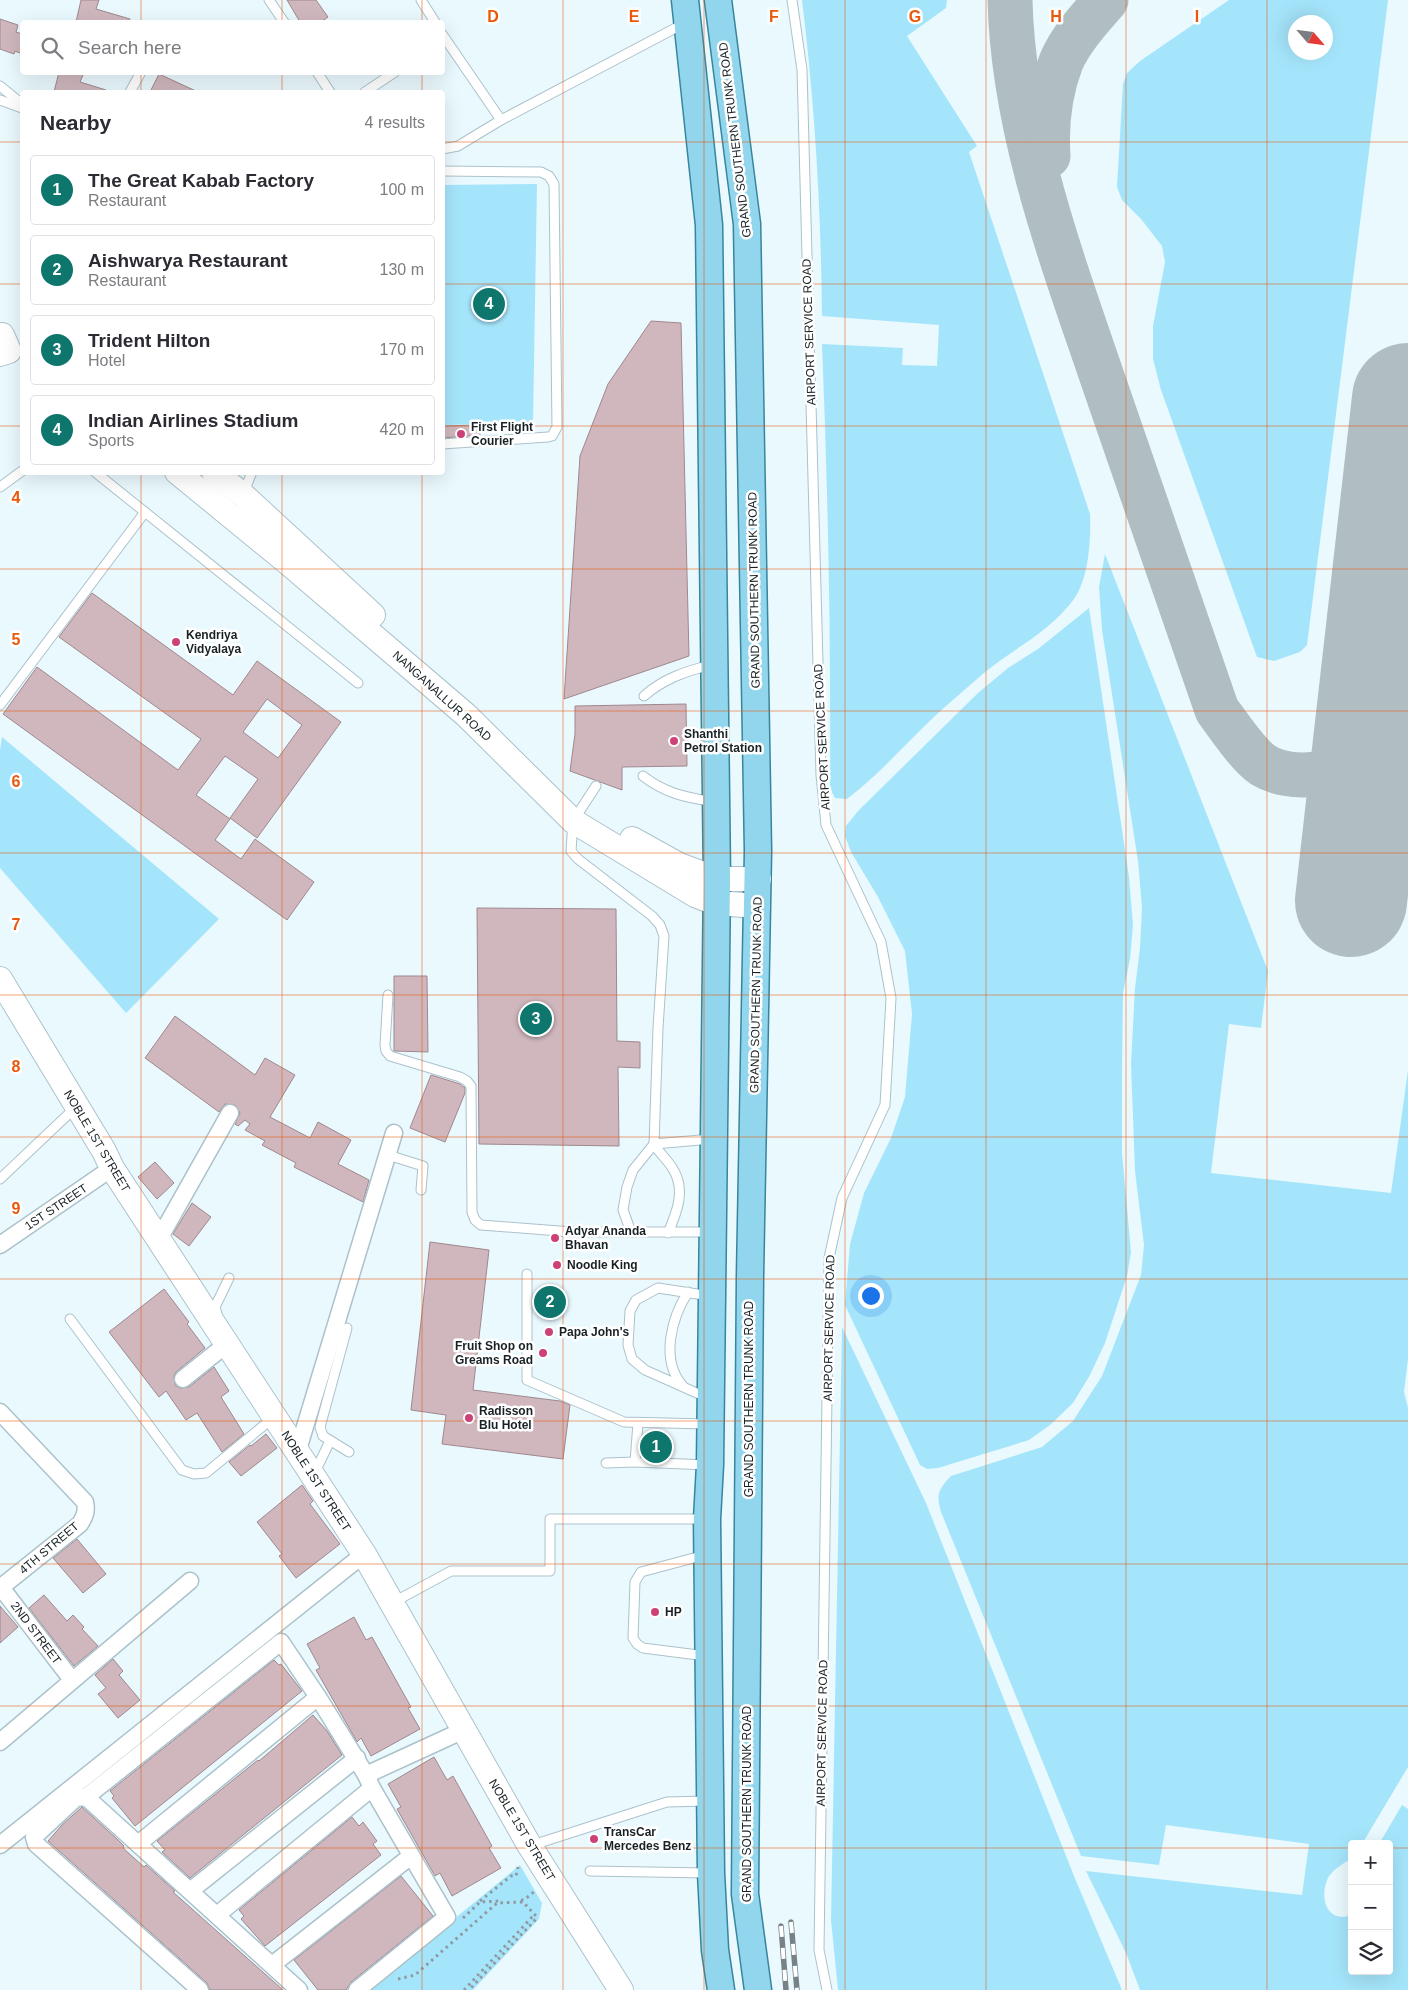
<!DOCTYPE html>
<html lang="en">
<head>
<meta charset="utf-8">
<style>
  body { margin:0; font-family:Arial,sans-serif; background:#f7f7f7; color:#2b2b33 }
  .controls { position:absolute; right:15px; bottom:15px; display:grid; overflow:hidden; border-radius:5px; box-shadow:0 5px 20px #0002 }
  .controls button { width:45px; height:45px; display:grid; place-items:center; padding:0; border:0; border-bottom:1px solid #e1e1e2; background:#fff; color:#2b2b33; font:25px sans-serif }
  .compass { position:absolute; left:1288px; top:15px; width:45px; height:45px; border-radius:50%; background:#fff; box-shadow:0 5px 20px #0002; rotate:118deg }
  .you { position:absolute; left:870px; top:1295px; width:18px; height:18px; margin:-12px; border:4px solid #fff; border-radius:50%; background:#1a73e8; box-shadow:0 0 0 8px #1a73e833 }
  .badge { display:grid; place-items:center; width:32px; height:32px; border-radius:50%; background:#0f766e; color:#fff; font-size:16px; font-weight:700 }
  .pin { position:absolute; translate:-50% -50%; border:2px solid #fff; box-shadow:0 1px 5px #0006 }
  .list { margin:0; padding:0; list-style:none }
  h2 { display:flex; justify-content:space-between; align-items:center; height:65px; margin:0; padding:0 20px; font-size:21px }
  h2 small { font-size:16px; font-weight:400; color:#7c7c81 }
  .list li { display:grid; grid-template-columns:32px 1fr auto; gap:15px; align-items:center; box-sizing:border-box; height:70px; margin:0 10px 10px; padding:0 10px; border:1px solid #e1e1e2; border-radius:5px }
  .list b { display:block; font-size:19px; white-space:nowrap }
  .list p { margin:0; font-size:16px; white-space:nowrap; color:#7c7c81 }
  .list em { font-size:16px; font-style:normal; color:#7c7c81 }
  .icon { flex:none; width:28px; height:28px; fill:none; stroke:currentColor; stroke-width:2; stroke-linecap:round; stroke-linejoin:round }
  .map { position:relative; flex:none; width:1408px; height:1990px; overflow:hidden }
  .search { position:absolute; background:#fff; box-shadow:0 5px 20px #0002; left:20px; top:20px; width:425px; height:55px; display:flex; align-items:center; gap:12px; box-sizing:border-box; padding:0 18px; border-radius:5px; color:#7c7c81; font-size:19px }
  .panel { position:absolute; background:#fff; box-shadow:0 5px 20px #0002; left:20px; top:90px; width:425px; height:385px; border-radius:5px }
  .map>svg:first-child { display:block }
  .green { fill:#a5e5fb; fill-rule:evenodd }
  .lines { fill:none; stroke-linecap:round; stroke-linejoin:round }
  .taxiway { stroke:#b0bec2; stroke-width:45 }
  .runway { stroke:#b0bec2; stroke-width:112 }
  .building { fill:#cfb7bd; stroke:#9f888e; fill-rule:evenodd }
  .lane-casing { stroke:#abc2cb; stroke-width:11 }
  .street-casing { stroke:#abc2cb; stroke-width:19 }
  .secondary-casing { stroke:#abc2cb; stroke-width:26 }
  .primary-casing { stroke:#37859e; stroke-width:29 }
  .path { stroke:#8e9a9f; stroke-width:3; stroke-dasharray:2.5 4; stroke-linecap:butt }
  .lane { stroke:#fff; stroke-width:9 }
  .street { stroke:#fff; stroke-width:16 }
  .secondary { stroke:#fff; stroke-width:24 }
  .primary { stroke:#91d6ec; stroke-width:26 }
  .rail-casing { stroke:#768286; stroke-width:5.5 }
  .rail { stroke:#fff; stroke-width:4; stroke-dasharray:11; stroke-linecap:butt }
  .grid { fill:none; stroke:#e8590c; stroke-width:1; stroke-opacity:0.55 }
  .poi-dot { fill:#cd4276; stroke:#fff; stroke-width:2 }
  .labels { text-anchor:middle; dominant-baseline:central; stroke-width:5; stroke-linejoin:round; paint-order:stroke }
  .street-label { font-size:12px; fill:#192125; stroke:#fff }
  .poi-label { font-size:12px; font-weight:bold; fill:#192125; stroke:#fff; text-anchor:start }
  .grid-label { font-size:16px; text-anchor:middle; font-weight:bold; fill:#e8590c; stroke:#fff; stroke-width:5; stroke-linejoin:round; paint-order:stroke }
</style>
</head>
<body>
<div class="map">
<svg width="1408" height="1990" viewBox="0 0 1408 1990">
  <rect width="100%" height="100%" fill="#eaf9fe"/>
  <g class="green">
    <path d="M802,0h145l-1,8 -39,28 70,110 -8,6 121,362c1,25 -1,64 -16,85 -24,33 -60,49 -90,74 -16,14 -33,28 -49,43 -29,27 -55,58 -88,83l-12,-1 -5,-10c1,-149 -2,-296 -8,-444l81,4 -1,17 35,1 2,-41 -117,-9c-1,-106 -7,-211 -20,-316z"/>
    <path d="M1229,0h159l-81,645 -7,7 -26,9 -17,-4 -96,-267 -8,-31v-33l12,-64 -3,-16 -21,-27 -19,-19 -5,-13 6,-103 4,-11 13,-12zM1296,22h30v30h-30z"/>
    <polygon points="537,184 533,423 443,425 443,185"/>
    <path d="M1105,554l163,417 -7,57 -32,-4 -18,149 180,20 17,-123v289l-4,33 4,16v359l-46,77h-10v14c-8,5 -20,12 -24,20 -9,19 -2,46 24,37v56h37v-127h-10l23,-39 6,4v181h-268l-14,-37 -40,-82 216,24 7,-51 -143,-19 -7,40 -78,-9 -140,-344c-5,-18 -3,-22 10,-36l91,-29 31,-26 29,-45 39,-101 3,-30 -9,-74 -4,-107 4,-76 5,-40 2,-40 -4,-47 -36,-231 -3,-43z"/>
    <polygon points="1089,608 1129,877 1133,925 1130,959 1123,993 1122,1075 1122,1153 1131,1252 1127,1276 1105,1343 1090,1375 1073,1403 1050,1425 1029,1440 938,1468 927,1469 920,1465 845,1305 850,1244 864,1193 891,1138 905,1097 912,1014 905,951 878,897 851,852 845,836 846,826 858,811 978,693 1008,668 1038,649"/>
    <polygon points="2,737 219,919 126,1013 0,868 0,750"/>
    <polygon points="842,1327 926,1503 1074,1876 1122,1990 838,1990 831,1920"/>
    <polygon points="520,1865 542,1903 539,1919 473,1990 367,1990"/>
  </g>
  <g class="lines">
    <g class="taxiway">
      <path d="M1010,0c3,128 50,254 91,374 38,112 77,224 116,336 11,15 32,46 46,55 27,17 79,12 99,-14 3,-5 6,-12 8,-17"/>
      <path d="M1048,156c-2,-31 2,-65 13,-94 9,-22 30,-45 45,-62"/>
    </g>
    <polyline class="runway" points="1351,901 1408,399"/>
  </g>
  <g class="building">
    <polygon points="81,0 99,0 96,9 130,19 129,22 76,22"/>
    <polygon points="287,0 316,0 328,17 321,22 300,22"/>
    <polygon points="0,19 18,25 16,32 22,34 22,54 15,51 14,54 0,49"/>
    <polygon points="59,72 75,72 83,75 80,82 106,90 105,92 54,92"/>
    <polygon points="159,74 198,92 150,92"/>
    <polygon points="651,321 681,323 689,656 564,699 580,456 608,384"/>
    <polygon points="479,425 480,435 442,438 442,426"/>
    <path d="M92,593l141,102 24,-34 84,61 -84,116 -27,-20 28,-39 -33,-23 -29,39 34,24 -15,21 26,19 14,-20 59,43 -27,38 -284,-206 34,-47 141,103 23,-31 -142,-102zM267,699l35,26 -24,33 -35,-26z"/>
    <polygon points="686,704 687,766 622,767 622,790 570,771 575,734 575,706"/>
    <polygon points="477,908 616,909 617,1041 640,1042 640,1068 618,1067 619,1146 479,1144"/>
    <polygon points="394,976 427,976 428,1052 394,1051"/>
    <polygon points="175,1016 255,1075 265,1058 295,1075 270,1117 310,1138 318,1122 351,1140 338,1164 369,1180 363,1202 294,1167 296,1163 262,1145 265,1141 245,1130 250,1124 245,1120 238,1126 235,1124 240,1113 235,1105 225,1104 219,1112 145,1058"/>
    <polygon points="431,1075 460,1084 465,1088 465,1093 445,1142 410,1128"/>
    <polygon points="155,1162 174,1183 157,1199 138,1177"/>
    <polygon points="192,1203 211,1217 189,1246 173,1234"/>
    <polygon points="430,1242 489,1250 473,1390 560,1401 570,1405 563,1459 442,1444 446,1415 411,1410"/>
    <polygon points="164,1289 189,1322 187,1324 205,1348 176,1372 174,1376 175,1385 180,1388 189,1387 214,1367 229,1391 221,1397 244,1434 222,1452 197,1413 186,1420 166,1391 159,1397 109,1332"/>
    <polygon points="266,1434 277,1448 241,1476 229,1462 250,1445 251,1446"/>
    <polygon points="302,1485 313,1501 310,1504 340,1544 296,1578 279,1556 282,1554 257,1522"/>
    <polygon points="77,1539 106,1574 83,1593 53,1558"/>
    <polygon points="44,1595 67,1621 73,1615 84,1627 82,1629 98,1646 74,1666 29,1608"/>
    <polygon points="0,1606 18,1627 0,1643"/>
    <polygon points="354,1617 366,1640 372,1637 411,1707 408,1708 420,1729 371,1756 361,1738 357,1742 356,1740 316,1670 320,1668 307,1644"/>
    <polygon points="113,1659 123,1671 119,1675 140,1700 118,1718 98,1694 106,1688 95,1675"/>
    <polygon points="274,1660 279,1665 281,1664 302,1691 135,1826 112,1798 114,1796 110,1791"/>
    <polygon points="313,1715 327,1731 342,1755 190,1878 162,1852 165,1850 157,1841 258,1760 259,1761"/>
    <polygon points="434,1757 447,1780 453,1776 492,1846 489,1848 501,1868 452,1896 440,1873 435,1876 397,1809 401,1807 388,1784"/>
    <polygon points="82,1807 118,1840 124,1846 123,1848 144,1867 146,1865 175,1891 173,1892 283,1990 210,1990 207,1983 48,1841 62,1825"/>
    <polygon points="352,1817 359,1826 363,1822 377,1841 373,1844 381,1855 265,1946 241,1919 244,1916 239,1910"/>
    <polygon points="401,1876 433,1916 351,1982 346,1990 318,1990 294,1960"/>
  </g>
  <g class="lines">
    <defs>
      <g id="lane">
        <polyline points="269,0 284,22"/>
        <polyline points="421,0 435,22"/>
        <polyline points="792,0 802,70 821,775 826,825 881,942 891,998 885,1105 842,1198 829,1258 819,1950 827,1990"/>
        <polyline points="442,34 501,120"/>
        <polyline points="317,72 330,92"/>
        <polyline points="0,86 22,104"/>
        <polyline points="130,92 141,72"/>
        <polyline points="365,92 395,72"/>
        <polyline points="0,100 22,108"/>
        <polyline points="442,149 458,146 501,120 685,23"/>
        <polyline points="442,171 541,172 549,176 554,184 557,427 552,436 548,437 442,444"/>
        <polyline points="95,472 358,683"/>
        <polyline points="0,487 22,471"/>
        <polyline points="244,492 252,472"/>
        <path d="M644,696c19,-17 42,-25 67,-31"/>
        <polyline points="0,705 145,512"/>
        <path d="M643,776c23,18 43,21 71,26"/>
        <path d="M596,786l-23,35 -2,30 7,8 74,57 8,9 4,11 -6,92 -4,116c5,9 13,15 19,25 13,21 4,43 -5,64"/>
        <polyline points="388,995 385,1045 386,1051 390,1056 460,1077 467,1081 471,1086 472,1212 475,1220 481,1225 572,1232 711,1232"/>
        <polyline points="388,1155 423,1166 421,1190"/>
        <polyline points="0,1179 76,1107"/>
        <polyline points="631,1232 623,1210 627,1187 633,1170 654,1144 712,1139"/>
        <polyline points="527,1274 527,1380 624,1422 707,1424"/>
        <polyline points="217,1314 215,1307 229,1278"/>
        <polyline points="70,1319 182,1470 194,1474 206,1473 274,1417"/>
        <polyline points="347,1328 320,1427 323,1436 349,1452"/>
        <path d="M682,1385c-22,-26 -10,-68 6,-93"/>
        <polyline points="708,1398 645,1370 632,1359 628,1345 630,1311 636,1300 658,1288 710,1296"/>
        <polyline points="638,1423 635,1462 708,1465"/>
        <polyline points="606,1463 635,1462"/>
        <polyline points="314,1474 330,1441"/>
        <polyline points="705,1555 641,1572 635,1582 633,1638 637,1644 643,1648 706,1656"/>
        <polyline points="392,1603 451,1571 550,1571 550,1519 704,1519"/>
        <polyline points="542,1842 667,1802 707,1801"/>
        <polyline points="590,1871 708,1873"/>
      </g>
      <g id="street">
        <polyline points="159,1239 230,1113"/>
        <polyline points="0,1245 112,1168"/>
        <polyline points="183,1379 228,1343"/>
        <path d="M0,1412l85,90c2,9 0,14 -5,22l-80,64"/>
        <polyline points="297,1453 394,1133"/>
        <polyline points="0,1586 72,1680"/>
        <polyline points="0,1742 190,1581"/>
        <polyline points="86,1797 76,1798 34,1837 36,1844 200,1990"/>
        <polyline points="138,1844 318,1697"/>
        <polyline points="0,1845 364,1554"/>
        <polyline points="190,1891 357,1758"/>
        <polyline points="217,1915 372,1788"/>
        <polyline points="272,1965 411,1856"/>
        <polyline points="299,1990 86,1797 281,1642 318,1697 366,1775 464,1730"/>
        <polyline points="357,1990 447,1917 372,1788 366,1775"/>
      </g>
      <g id="secondary">
        <polyline points="0,335 2,335 9,351 0,354"/>
        <polyline points="177,472 287,562 466,715 573,821 695,895 716,903 758,906"/>
        <polyline points="214,472 243,495 373,615"/>
        <polyline points="632,839 679,865 717,879 759,879"/>
        <polyline points="0,979 104,1151 112,1168 364,1554 528,1843 621,1990"/>
      </g>
      <g id="primary">
        <polyline points="685,0 709,225 717,879 710,1465 707,1519 711,1873 715,1950 721,1990"/>
        <polyline points="718,0 747,224 758,851 750,1276 745,1894 758,1990"/>
      </g>
    </defs>
    <use href="#lane" class="lane-casing"/>
    <use href="#street" class="street-casing"/>
    <use href="#secondary" class="secondary-casing"/>
    <use href="#primary" class="primary-casing"/>
    <g class="path">
      <polyline points="521,1900 524,1900 535,1891"/>
      <polyline points="480,1901 511,1876 516,1876 518,1867"/>
      <polyline points="463,1918 480,1902 500,1901"/>
      <polyline points="398,1979 415,1975 497,1903 523,1902 536,1916 536,1919 469,1990"/>
      <polyline points="464,1990 534,1915"/>
    </g>
    <use href="#lane" class="lane"/>
    <use href="#street" class="street"/>
    <use href="#secondary" class="secondary"/>
    <use href="#primary" class="primary"/>
    <defs>
      <g id="rail">
        <polyline points="791,1922 797,1990"/>
        <polyline points="781,1926 786,1990"/>
      </g>
    </defs>
    <use href="#rail" class="rail-casing"/>
    <use href="#rail" class="rail"/>
  </g>
  <path class="grid" d="M141,0v22M282,0v22M422,0v22M563,0v1990M704,0v1990M845,0v1990M986,0v1990M1126,0v1990M1267,0v1990M141,72v20M282,72v20M422,72v20M0,142h22M442,142h966M0,284h22M442,284h966M0,426h22M442,426h966M141,472v1518M282,472v1518M422,472v1518M0,569h1408M0,711h1408M0,853h1408M0,995h1408M0,1137h1408M0,1279h1408M0,1421h1408M0,1564h1408M0,1706h1408M0,1848h1352M1389,1848h19"/>
  <g class="poi-dot">
    <circle cx="461" cy="434" r="5"/>
    <circle cx="176" cy="642" r="5"/>
    <circle cx="674" cy="741" r="5"/>
    <circle cx="555" cy="1238" r="5"/>
    <circle cx="557" cy="1265" r="5"/>
    <circle cx="549" cy="1332" r="5"/>
    <circle cx="543" cy="1353" r="5"/>
    <circle cx="469" cy="1418" r="5"/>
    <circle cx="655" cy="1612" r="5"/>
    <circle cx="594" cy="1839" r="5"/>
  </g>
  <g class="labels">
    <g class="street-label">
      <text transform="translate(735 140) rotate(-97)">GRAND SOUTHERN TRUNK ROAD</text>
      <text transform="translate(809 332) rotate(-92)">AIRPORT SERVICE ROAD</text>
      <text transform="translate(754 590) rotate(-91)">GRAND SOUTHERN TRUNK ROAD</text>
      <text transform="translate(442 696) rotate(42)">NANGANALLUR ROAD</text>
      <text transform="translate(822 737) rotate(-93)">AIRPORT SERVICE ROAD</text>
      <text transform="translate(756 995) rotate(-89)">GRAND SOUTHERN TRUNK ROAD</text>
      <text transform="translate(97 1141) rotate(59)">NOBLE 1ST STREET</text>
      <text transform="translate(56 1207) rotate(-34)">1ST STREET</text>
      <text transform="translate(829 1328) rotate(-89)">AIRPORT SERVICE ROAD</text>
      <text transform="translate(749 1399) rotate(-90)">GRAND SOUTHERN TRUNK ROAD</text>
      <text transform="translate(316 1481) rotate(57)">NOBLE 1ST STREET</text>
      <text transform="translate(49 1548) rotate(-40)">4TH STREET</text>
      <text transform="translate(36 1633) rotate(53)">2ND STREET</text>
      <text transform="translate(822 1733) rotate(-89)">AIRPORT SERVICE ROAD</text>
      <text transform="translate(747 1804) rotate(-90)">GRAND SOUTHERN TRUNK ROAD</text>
      <text transform="translate(522 1830) rotate(59)">NOBLE 1ST STREET</text>
    </g>
    <g class="poi-label">
      <text x="471" y="427">First Flight<tspan x="471" dy="14">Courier</tspan></text>
      <text x="186" y="635">Kendriya<tspan x="186" dy="14">Vidyalaya</tspan></text>
      <text x="684" y="734">Shanthi<tspan x="684" dy="14">Petrol Station</tspan></text>
      <text x="565" y="1231">Adyar Ananda<tspan x="565" dy="14">Bhavan</tspan></text>
      <text x="567" y="1265">Noodle King</text>
      <text x="559" y="1332">Papa John's</text>
      <text x="533" y="1346" text-anchor="end">Fruit Shop on<tspan x="533" dy="14">Greams Road</tspan></text>
      <text x="479" y="1411">Radisson<tspan x="479" dy="14">Blu Hotel</tspan></text>
      <text x="665" y="1612">HP</text>
      <text x="604" y="1832">TransCar<tspan x="604" dy="14">Mercedes Benz</tspan></text>
    </g>
  </g>
  <g class="grid-label">
    <text x="493" y="22">D</text>
    <text x="634" y="22">E</text>
    <text x="774" y="22">F</text>
    <text x="915" y="22">G</text>
    <text x="1056" y="22">H</text>
    <text x="1197" y="22">I</text>
    <text x="16" y="503">4</text>
    <text x="16" y="645">5</text>
    <text x="16" y="787">6</text>
    <text x="16" y="930">7</text>
    <text x="16" y="1072">8</text>
    <text x="16" y="1214">9</text>
  </g>
</svg>
<div class="controls">
<button>+</button>
<button>−</button>
<button><svg class="icon" aria-label="layers" viewBox="0 0 24 24"><path d="M12 4l9 5-9 5-9-5zM3 14l9 5 9-5"/></svg></button>
</div>
<svg class="compass" viewBox="-18 -18 36 36"><path d="M0-13l5 13h-10z" fill="#e53935"/><path d="M0 13l5-13h-10z" fill="#7c7c81"/></svg>
<div class="you"></div>
<div class="pin badge" style="left:656px;top:1447px">1</div>
<div class="pin badge" style="left:550px;top:1302px">2</div>
<div class="pin badge" style="left:536px;top:1019px">3</div>
<div class="pin badge" style="left:489px;top:304px">4</div>
<div class="search"><svg class="icon" aria-label="search" viewBox="0 0 24 24"><circle cx="10" cy="10" r="6"/><path d="M15 15l6 6"/></svg>Search here</div>
<section class="panel">
<h2>Nearby<small>4 results</small></h2>
<ul class="list">
<li><span class="badge">1</span><div><b>The Great Kabab Factory</b><p>Restaurant</p></div><em>100 m</em></li>
<li><span class="badge">2</span><div><b>Aishwarya Restaurant</b><p>Restaurant</p></div><em>130 m</em></li>
<li><span class="badge">3</span><div><b>Trident Hilton</b><p>Hotel</p></div><em>170 m</em></li>
<li><span class="badge">4</span><div><b>Indian Airlines Stadium</b><p>Sports</p></div><em>420 m</em></li>
</ul>
</section>
</div>
</body>
</html>
